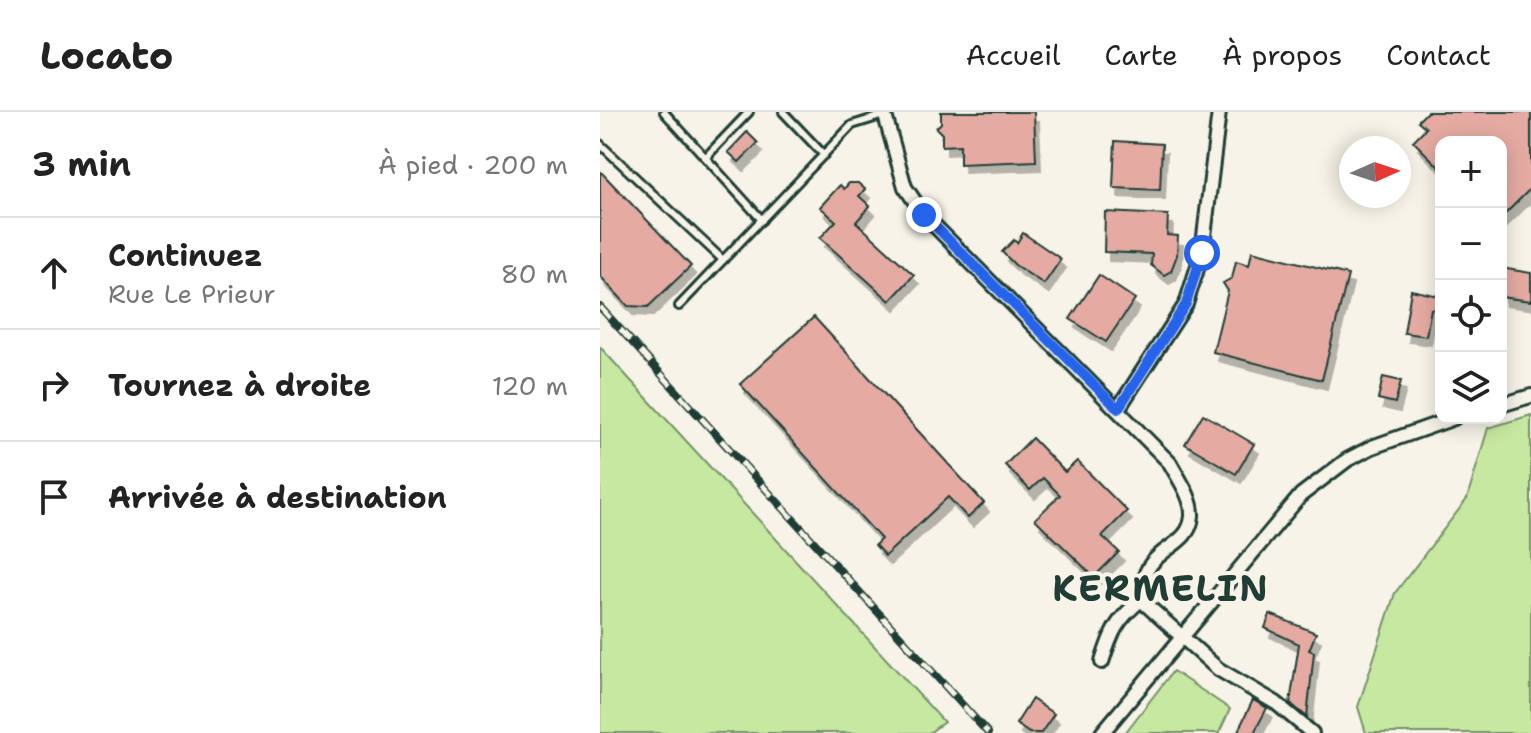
<!DOCTYPE html>
<html lang="fr">
<head>
<meta charset="utf-8">
<style>
  body { margin:0; font-family:"Shantell Sans",sans-serif; background:#f2f2f2; color:#222 }
  .controls { position:absolute; right:24px; top:24px; display:grid; overflow:hidden; border-radius:16px; box-shadow:0 4px 20px #0003 }
  .controls button { width:72px; height:72px; display:grid; place-items:center; padding:0; border:0; border-bottom:2px solid #e0e0e0; background:#fff; color:#222; font:40px sans-serif }
  .compass { position:absolute; left:739px; top:24px; width:72px; height:72px; border-radius:50%; background:#fff; box-shadow:0 4px 20px #0003; rotate:87deg }
  .stop { position:absolute; width:24px; height:24px; margin:-18px; border:6px solid #2563eb; border-radius:50%; background:#fff }
  .stop.end { background:#2563eb; border-color:#fff; box-shadow:0 2px 8px #0008 }
  .list { margin:0; padding:0; list-style:none }
  h2 { display:flex; justify-content:space-between; align-items:center; height:104px; margin:0; padding:0 32px; font-size:34px }
  h2 small { font-size:26px; font-weight:400; color:#767676 }
  .list li { display:grid; grid-template-columns:52px 1fr auto; gap:24px; align-items:center; box-sizing:border-box; height:112px; padding:0 32px; border-top:2px solid #e0e0e0 }
  .list b { display:block; font-size:30px; white-space:nowrap }
  .list p { margin:0; font-size:26px; white-space:nowrap; color:#767676 }
  .list em { font-size:26px; font-style:normal; color:#767676 }
  .icon { flex:none; width:44px; height:44px; fill:none; stroke:currentColor; stroke-width:2; stroke-linecap:round; stroke-linejoin:round }
  .map { position:relative; flex:none; width:931px; height:621px; overflow:hidden }
  header { display:flex; align-items:center; gap:48px; box-sizing:border-box; height:112px; padding:0 40px; background:#fff; border-bottom:2px solid #e0e0e0 }
  header strong { font-size:38px }
  nav { display:flex; gap:44px; margin-inline-start:auto; font-size:28px }
  main { display:flex }
  aside { flex:1; background:#fff }
  .map>svg:first-child { display:block }
  .green { fill:#c7e8a1; stroke:#73926a; stroke-width:2 }
  .building { fill:#e5aba2; stroke:#1f3d34; stroke-width:2; filter:url(#shadow) }
  .lines { fill:none; stroke-linecap:round; stroke-linejoin:round }
  .lane-casing { stroke:#1f3d34; stroke-width:12 }
  .street-casing { stroke:#1f3d34; stroke-width:18 }
  .lane { stroke:#f7f3e8; stroke-width:6 }
  .street { stroke:#f7f3e8; stroke-width:12 }
  .rail-casing { stroke:#1f3d34; stroke-width:8 }
  .rail { stroke:#f7f3e8; stroke-width:5; stroke-dasharray:15; stroke-linecap:butt }
  .route { stroke:#2563eb; stroke-width:10 }
  .labels { text-anchor:middle; dominant-baseline:central; stroke-width:8; stroke-linejoin:round; paint-order:stroke }
  .district-label { font-size:36px; font-weight:bold; letter-spacing:2px; fill:#1f3d34; stroke:#f7f3e8 }
</style>
</head>
<body>
<header>
<strong>Locato</strong>
<nav><a>Accueil</a><a>Carte</a><a>À propos</a><a>Contact</a></nav>
</header>
<main>
<aside>
<h2>3 min<small>À pied · 200 m</small></h2>
<ul class="list">
<li><svg class="icon" aria-label="ahead" viewBox="0 0 24 24"><path d="M12 20V5M6 11l6-6 6 6"/></svg><div><b>Continuez</b><p>Rue Le Prieur</p></div><em>80 m</em></li>
<li><svg class="icon" aria-label="right" viewBox="0 0 24 24"><path d="M7 20v-9h11M14 6l5 5-5 5"/></svg><div><b>Tournez à droite</b></div><em>120 m</em></li>
<li><svg class="icon" aria-label="arrive" viewBox="0 0 24 24"><path d="M6 21V4h12l-3 4 3 4H6"/></svg><div><b>Arrivée à destination</b></div></li>
</ul>
</aside>
<div class="map">
<svg width="931" height="621" viewBox="0 0 931 621">
  <defs>
    <filter id="shadow"><feDropShadow dx="5" dy="9" stdDeviation="0" flood-color="#0004"/></filter>
  </defs>
  <rect width="100%" height="100%" fill="#f7f3e8"/>
  <filter id="ink" filterUnits="userSpaceOnUse"><feTurbulence type="fractalNoise" baseFrequency=".0125" numOctaves="2"/><feDisplacementMap in="SourceGraphic" scale="16" xChannelSelector="R" yChannelSelector="G"/><feConvolveMatrix kernelMatrix="1 2 1 2 8 2 1 2 1" color-interpolation-filters="sRGB"/></filter>
  <g filter="url(#ink)">
    <g class="green">
      <polygon points="0,235 344,610 329,621 0,621"/>
      <polygon points="931,303 931,621 766,621 758,595 795,481 867,387 888,316"/>
      <polygon points="573,559 630,597 619,621 525,621"/>
    </g>
    <g class="building">
      <polygon points="341,0 434,0 436,49 360,52 360,33 342,34 342,22 336,16 341,11"/>
      <polygon points="827,0 931,0 931,76 901,106 901,30 841,30 841,57 813,29 826,16 818,9"/>
      <polygon points="147,20 158,31 139,50 128,40"/>
      <polygon points="515,29 562,32 560,78 513,76"/>
      <polygon points="0,59 91,154 48,195 28,194 0,164"/>
      <polygon points="249,71 258,71 265,77 259,84 270,94 256,110 314,163 290,189 220,126 236,109 220,95 240,73 244,77"/>
      <polygon points="505,100 568,103 567,123 578,124 577,143 571,159 564,163 551,153 552,142 504,140"/>
      <polygon points="423,121 461,147 444,172 415,153 402,140 414,128 417,131"/>
      <polygon points="652,139 748,163 722,268 613,240 628,179 623,171 632,166 636,149 649,153"/>
      <polygon points="901,156 931,161 931,189 901,185"/>
      <polygon points="499,163 535,187 506,230 470,207"/>
      <polygon points="811,178 839,184 837,198 831,197 826,224 804,221"/>
      <polygon points="214,205 384,391 368,406 348,385 285,444 275,433 281,427 140,272"/>
      <polygon points="783,265 801,269 795,291 778,287"/>
      <polygon points="603,302 654,332 636,362 585,332"/>
      <polygon points="432,326 465,360 477,349 527,399 502,424 519,440 494,465 435,407 460,383 443,366 430,378 405,353"/>
      <polygon points="670,502 716,521 709,538 714,540 707,605 690,591 699,532 665,516"/>
      <polygon points="432,587 454,602 441,621 429,621 416,612"/>
      <polygon points="653,588 667,596 654,621 637,621"/>
    </g>
    <g class="lines">
      <defs>
        <g id="lane">
          <polyline points="64,0 162,108"/>
          <polyline points="183,0 224,43"/>
          <polyline points="0,32 123,148"/>
          <polyline points="106,45 149,0"/>
          <polyline points="79,194 252,13 284,3"/>
        </g>
        <g id="street">
          <path d="M284,0l21,75 19,28 246,248c8,15 23,35 22,53 -2,26 -28,30 -41,48 -8,11 -9,23 -10,36l77,69 58,34 36,30"/>
          <polyline points="901,293 931,284"/>
          <polyline points="518,297 586,192 602,141 619,0"/>
          <path d="M502,550c9,-29 14,-42 39,-62"/>
          <polyline points="502,621 701,383 747,348 772,335 854,306"/>
        </g>
      </defs>
      <use href="#lane" class="lane-casing"/>
      <use href="#street" class="street-casing"/>
      <use href="#lane" class="lane"/>
      <use href="#street" class="street"/>
      <defs>
        <polyline id="rail" points="0,195 388,621"/>
      </defs>
      <use href="#rail" class="rail-casing"/>
      <use href="#rail" class="rail"/>
    </g>
  </g>
  <g class="lines" filter="url(#ink)">
    <polyline class="route" points="324,103 518,297 586,192 602,141"/>
  </g>
  <g class="labels">
    <g class="district-label">
      <text x="561" y="476">KERMELIN</text>
    </g>
  </g>
</svg>
<div class="controls">
<button>+</button>
<button>−</button>
<button><svg class="icon" aria-label="locate" viewBox="0 0 24 24"><circle cx="12" cy="12" r="6"/><path d="M12 2v4M12 18v4M2 12h4M18 12h4"/></svg></button>
<button><svg class="icon" aria-label="layers" viewBox="0 0 24 24"><path d="M12 4l9 5-9 5-9-5zM3 14l9 5 9-5"/></svg></button>
</div>
<svg class="compass" viewBox="-18 -18 36 36"><path d="M0-13l5 13h-10z" fill="#e53935"/><path d="M0 13l5-13h-10z" fill="#767676"/></svg>
<div class="stop" style="left:602px;top:141px"></div>
<div class="stop end" style="left:324px;top:103px"></div>
</div>
</main>
</body>
</html>
